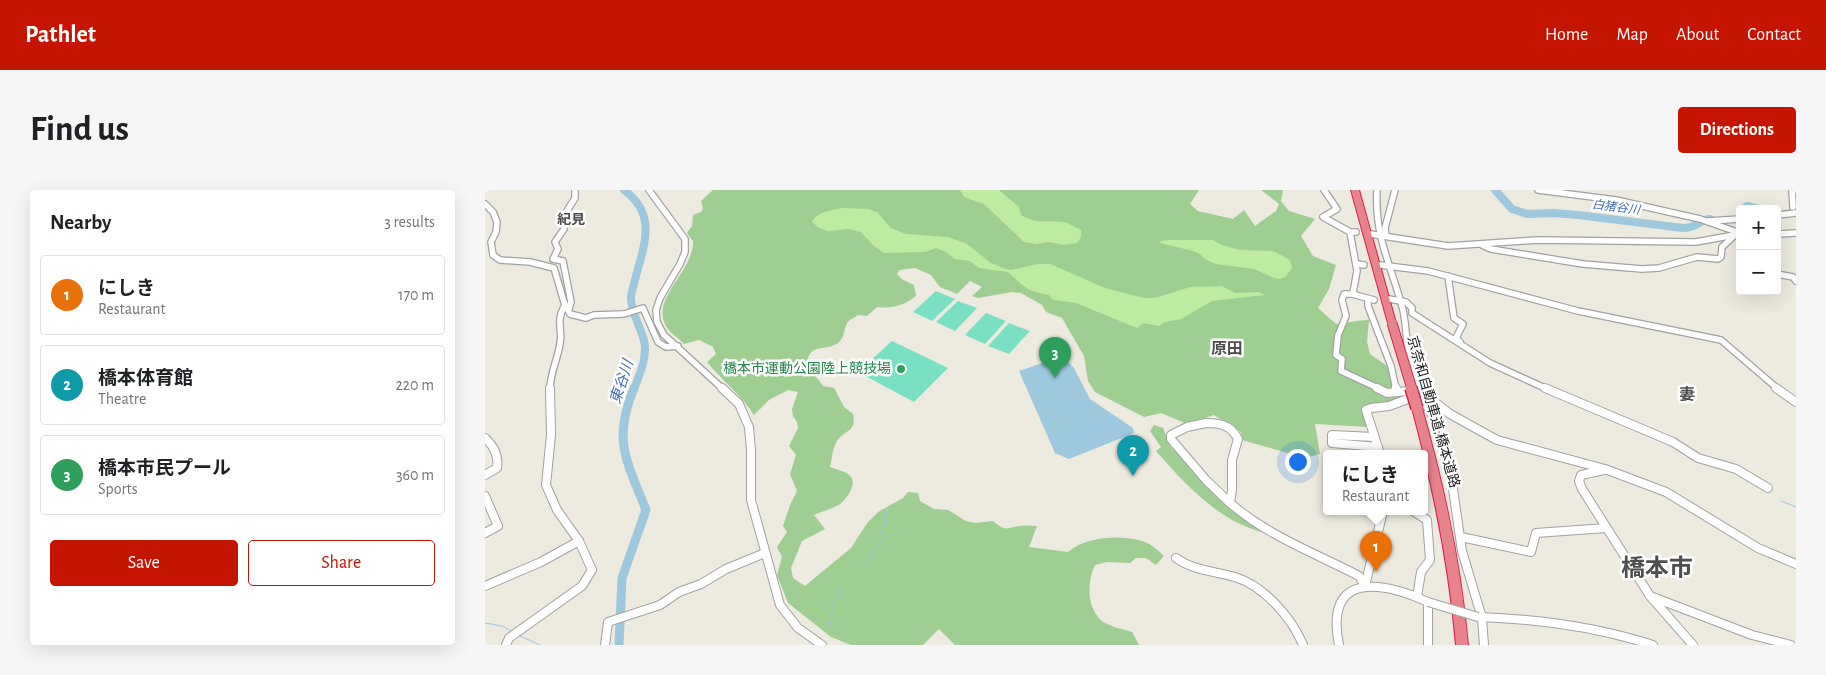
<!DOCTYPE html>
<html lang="en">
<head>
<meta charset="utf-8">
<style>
  body { margin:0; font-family:"Alegreya Sans","Noto Sans JP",sans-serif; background:#f6f6f6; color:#202124 }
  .controls { position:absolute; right:15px; top:15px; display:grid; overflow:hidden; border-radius:5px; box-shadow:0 5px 20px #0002 }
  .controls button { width:45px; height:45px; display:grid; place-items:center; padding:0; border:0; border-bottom:1px solid #e0e0e0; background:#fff; color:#202124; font:25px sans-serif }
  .you { position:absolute; left:812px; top:271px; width:18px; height:18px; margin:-12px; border:4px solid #fff; border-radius:50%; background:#1a73e8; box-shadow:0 0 0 8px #1a73e833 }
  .badge { display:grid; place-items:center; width:32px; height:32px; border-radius:50%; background:#c51400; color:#fff; font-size:16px; font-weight:700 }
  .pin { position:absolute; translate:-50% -41px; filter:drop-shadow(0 1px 2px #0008) }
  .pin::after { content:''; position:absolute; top:26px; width:18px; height:15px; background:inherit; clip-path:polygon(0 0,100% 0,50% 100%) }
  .popup { position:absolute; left:838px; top:260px; width:105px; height:65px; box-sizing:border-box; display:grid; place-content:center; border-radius:5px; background:#fff; filter:drop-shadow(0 1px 4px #0005); font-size:16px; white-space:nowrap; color:#757577 }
  .popup b { font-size:19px; color:#202124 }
  .popup::after { content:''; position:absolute; left:50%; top:100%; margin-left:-10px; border:10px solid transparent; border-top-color:#fff }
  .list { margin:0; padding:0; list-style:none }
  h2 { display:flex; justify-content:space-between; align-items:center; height:65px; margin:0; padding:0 20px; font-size:21px }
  h2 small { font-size:16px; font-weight:400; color:#757577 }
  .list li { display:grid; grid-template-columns:32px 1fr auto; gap:15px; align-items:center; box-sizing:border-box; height:80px; margin:0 10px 10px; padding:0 10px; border:1px solid #e0e0e0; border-radius:5px }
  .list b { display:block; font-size:19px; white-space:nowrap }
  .list p { margin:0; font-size:16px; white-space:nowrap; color:#757577 }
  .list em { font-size:16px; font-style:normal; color:#757577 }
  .actions { display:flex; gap:10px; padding:15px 20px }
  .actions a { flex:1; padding:11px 0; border:1px solid #c51400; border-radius:5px; text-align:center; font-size:18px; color:#c51400 }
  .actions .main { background:#c51400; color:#fff }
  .map { position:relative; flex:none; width:1311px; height:455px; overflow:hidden; border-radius:5px }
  header { display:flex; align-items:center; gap:30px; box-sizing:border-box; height:70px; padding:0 25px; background:#c51400; color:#fff }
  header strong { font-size:24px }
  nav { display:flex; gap:28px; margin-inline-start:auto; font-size:18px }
  .intro { display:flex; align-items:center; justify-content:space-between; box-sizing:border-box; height:120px; padding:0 30px }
  h1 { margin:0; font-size:35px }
  .button { padding:12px 22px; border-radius:5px; background:#c51400; color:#fff; font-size:18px; font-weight:700 }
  main { display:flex; gap:30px; padding:0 30px }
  aside { flex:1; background:#fff; border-radius:5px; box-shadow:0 5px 20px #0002 }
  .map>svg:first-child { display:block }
  .grass { fill:#beeaa2 }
  .forest { fill:#9ece92; fill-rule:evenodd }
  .pitch { fill:#7ae0c3 }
  .water { fill:#9ec8dd }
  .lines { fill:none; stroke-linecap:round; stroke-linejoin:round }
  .stream { stroke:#9ec8dd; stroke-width:1 }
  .river-far1 { stroke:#9ec8dd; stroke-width:8 }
  .river { stroke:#9ec8dd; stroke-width:9 }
  .minor-far1-casing { stroke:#a2a2a2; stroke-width:8 }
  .minor-casing { stroke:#a2a2a2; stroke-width:10 }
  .highway-casing { stroke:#da1e4b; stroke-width:2 }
  .minor-far1 { stroke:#fff; stroke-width:5.5 }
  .minor { stroke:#fff; stroke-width:8 }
  .highway { fill:#e8838c; fill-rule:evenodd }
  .minor-bridge-casing { stroke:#a2a2a2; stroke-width:10; stroke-linecap:butt }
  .highway-bridge-far1-casing { stroke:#da1e4b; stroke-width:11; stroke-linecap:butt }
  .highway-bridge-casing { stroke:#da1e4b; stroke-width:14; stroke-linecap:butt }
  .minor-bridge { stroke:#fff; stroke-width:8 }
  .highway-bridge-far1 { stroke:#e8838c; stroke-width:9 }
  .highway-bridge { stroke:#e8838c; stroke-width:11 }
  .leisure-dot { fill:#2e9e5b; stroke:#fff; stroke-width:2 }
  .labels { text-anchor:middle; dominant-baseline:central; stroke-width:5; stroke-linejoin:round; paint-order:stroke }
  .far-water-label { font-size:12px; font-style:italic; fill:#456eac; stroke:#fff }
  .far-quarter-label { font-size:14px; font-weight:bold; fill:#4e4e4e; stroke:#fff }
  .leisure-label { font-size:14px; fill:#27864d; stroke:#fff; text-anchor:end }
  .street-label { font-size:14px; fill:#1b1b1b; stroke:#fff }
  .water-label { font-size:15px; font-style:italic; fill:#456eac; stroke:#fff }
  .quarter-label { font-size:16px; font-weight:bold; fill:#4e4e4e; stroke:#fff }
  .town-label { font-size:24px; font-weight:bold; fill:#4e4e4e; stroke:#fff }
</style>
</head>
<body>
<header>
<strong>Pathlet</strong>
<nav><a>Home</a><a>Map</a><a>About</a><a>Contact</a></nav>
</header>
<div class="intro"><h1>Find us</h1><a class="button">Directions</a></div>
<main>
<aside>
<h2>Nearby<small>3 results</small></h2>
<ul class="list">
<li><span class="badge" style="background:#e8710a">1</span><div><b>にしき</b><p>Restaurant</p></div><em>170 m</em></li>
<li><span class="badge" style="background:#0f9aa8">2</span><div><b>橋本体育館</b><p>Theatre</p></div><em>220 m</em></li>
<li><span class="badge" style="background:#2e9e5b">3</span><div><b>橋本市民プール</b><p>Sports</p></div><em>360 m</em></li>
</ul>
<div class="actions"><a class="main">Save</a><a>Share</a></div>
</aside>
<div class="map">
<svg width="1311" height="455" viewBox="0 0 1311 455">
  <rect width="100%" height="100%" fill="#edeadf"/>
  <polygon class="grass" points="278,0 682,0 705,24 818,65 801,110 658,155 546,102 349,53"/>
  <g class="forest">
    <path d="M228,0h247l4,7 20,7 40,38 13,2 12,-2 15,3 13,-2 4,-6v-7c-6,-3 -13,-8 -19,-8 -18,-2 -23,3 -41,-7l-2,-8 -20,-17h200l-9,14 8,7 35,8 11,-9 11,16 21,-15 3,-7 -18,-14h22l-2,11 8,10 26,8 -14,17 12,20 23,9 -7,24 -11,19 18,16c12,-1 22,-4 33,-4l-2,22 3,12 17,12 11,32 -10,6h-19l-6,3v6l5,14 -53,-3 5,30 -15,4 -63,-18 -1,-8 -27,-17 -27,9 -26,-11 -17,4 -49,-25 -7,-11 -4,-25 -22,-38 -16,-6 -4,-7 -21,-12 -9,-1 -34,6 -6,-2 10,-9 -12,-6 -13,13 -17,-7 -9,-12 -16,-7 -15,2 -3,4 6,6 11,5 2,11c-11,9 -24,13 -39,11l-10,9 -9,-1c-2,2 -8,4 -10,7 -5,6 -2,15 -10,21 -13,9 -30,-1 -31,22l16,21 11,2 10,19 9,7c4,20 -10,15 -17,29 -4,7 -4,17 -6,24 7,3 17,4 21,10 6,8 -5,23 -11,27 -7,5 -18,7 -26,11l11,14 -23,12 -11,27 2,10 12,8 46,-38 17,-26 10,-10 25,-14 5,-6 10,1 2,8 14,8 14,1 18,11 9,2 18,-2c13,11 12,7 27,5 5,-1 12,0 17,0l-8,21 39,5c18,-16 55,-18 77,-10 7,3 13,8 19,14l-8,9 -10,-7h-10l-6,5 -23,-1 -12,3c-8,17 -9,42 7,56 8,6 21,8 30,11l7,13h-184l-16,-16 -16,16h-72l-20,-8 -43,-34 -11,-28 5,-18 -5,-10 10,-15 -4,-6 7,-21 7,-14 -7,-17 6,-19 -7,-9 9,-18 -1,-6 -4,-6 -1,-7 6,-17 -10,-2 -19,10 -15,15c-13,-20 -32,-35 -47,-53l9,-8 -3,-7 -14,-7 -15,4c-6,-7 -16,-12 -19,-20 -13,-27 29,-53 28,-83l-6,-8 5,-7 1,-11 8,-3 2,-4 -2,-7zM358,18l25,1 9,3 14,16 15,6 42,3 19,7 24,19 15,6 5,1 27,-6h12l55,24 39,10h11l35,-11 32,-1 13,7 24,-1 6,3 -53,6 -31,18 -16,3 -6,4 -16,-3 -6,5 -61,-25 -23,-3 -4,-5c-22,-4 -24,-7 -41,-23l-29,-4 -9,-7 -15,-2 -9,-7 -10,-4 -11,4 -41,1 -11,-8 -12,-13 -12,-3 -21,2 -9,-3 -7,-6c6,-11 20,-12 31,-14zM684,50h44l9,5 17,5 34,1 17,9 2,8 -7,9 -5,2 -6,-1 -20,-9 -38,-5 -10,-4 -6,-6 -7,-3 -33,-8 1,-2z"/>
    <path d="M669,235l9,3 7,18 15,16 36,37 45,34c-46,-10 -80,-48 -110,-82l5,-4 -11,-16z"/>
  </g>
  <g class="pitch">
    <polygon points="451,101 470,109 447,131 428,122"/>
    <polygon points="473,111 492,118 470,141 451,132"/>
    <polygon points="501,123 521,131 500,154 480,145"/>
    <polygon points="524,133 545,141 524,164 503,156"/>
    <polygon points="407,151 463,178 429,212 373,182"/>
  </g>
  <polygon class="water" points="578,166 589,178 605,209 648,238 649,243 584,269 570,263 534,181"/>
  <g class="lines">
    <g class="stream">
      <polyline points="1296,311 1311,317"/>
      <polyline points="0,433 17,436 28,442"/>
      <polyline points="342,437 349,413 359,398 378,379 396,351 402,319"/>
      <polyline points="33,445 55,455"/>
    </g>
    <g class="river-far1">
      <path d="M139,0c34,25 20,55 11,90 -1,5 -4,12 -4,18 0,17 12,31 14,48 1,15 -6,30 -11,43"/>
      <path d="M1010,0l17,19 15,5 26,-1 25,2 105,13c16,0 16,-9 27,-9"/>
      <polyline points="1258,19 1262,16 1274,19"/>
    </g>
    <path class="river" d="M134,455l3,-67 24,-68c-19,-49 -34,-69 -12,-122"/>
    <defs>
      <g id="minor-far1">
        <polyline points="164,0 200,49 200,62 195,74 175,108 171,120 172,132 179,145 238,199"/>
        <polyline points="839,0 852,19 838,27 865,42 871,42"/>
        <path d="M892,0c-3,47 15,77 26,120 6,29 1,51 16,79"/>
        <polyline points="1053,0 1131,10 1215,29 1252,42"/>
        <polyline points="1307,0 1308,17"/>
        <polyline points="0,14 8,22 12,32 11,42 6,52 8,65 15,70 45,72 69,78 79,112 85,124 101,128 109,125 139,124 158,118 173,152 181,157 193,156"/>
        <polyline points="1292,25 1311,23"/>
        <polyline points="1223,31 1255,29"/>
        <polyline points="865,42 872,81 868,103"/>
        <polyline points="885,44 963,56 1052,50 1211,52 1255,44"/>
        <polyline points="1292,44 1311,43"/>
        <polyline points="901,46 900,38 910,0"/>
        <polyline points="997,55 1006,59 1098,74 1157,79 1174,78 1212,67 1233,69 1236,67 1237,57 1250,45"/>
        <polyline points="872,74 879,75"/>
        <polyline points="895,75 943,81 1093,121 1236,150 1293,199"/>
        <polyline points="1292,84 1308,87 1311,91"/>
        <polyline points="963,86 969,128 978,134 971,148 975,152"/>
        <polyline points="904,109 921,112 927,118 927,123 1005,173 1062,199"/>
        <polyline points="883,110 883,116 906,176 911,199"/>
        <polyline points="889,110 867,104 859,104 857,110 861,126 853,145 851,165 857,169 856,181 895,199"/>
        <polyline points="84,119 86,112 78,71 68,69 73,59 70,52 79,39 80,24 90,8 90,0"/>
        <path d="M65,199c0,-16 8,-30 10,-46 3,-14 -5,-21 5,-38"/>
      </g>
      <g id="minor">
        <polyline points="237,198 254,214 264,237 266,260 266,310 295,415 313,438 337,455"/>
        <polyline points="892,198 902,203 934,200 965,224 1012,250 1120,279 1181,302 1273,358 1311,374"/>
        <polyline points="911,198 912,202"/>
        <polyline points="933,198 958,246 963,265 977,361 997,428 999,455"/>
        <polyline points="1060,198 1188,252 1213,268 1251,279 1283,298"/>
        <polyline points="1291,198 1311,212"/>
        <path d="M721,233c14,0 25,2 32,16l-6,21v30l-2,13 -24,-23 -35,-41v-4l16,-8z"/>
        <polyline points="889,247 847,245 847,253 893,257"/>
        <path d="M0,248c9,8 14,17 12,30l-12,7"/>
        <polyline points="891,263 894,261 881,220 886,218 904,216 931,206"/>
        <polyline points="1119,280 1096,285 1094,291 1097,299 1165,406 1208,455"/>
        <polyline points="0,306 13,336 0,343"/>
        <path d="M745,313c38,33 85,50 129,73l6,10"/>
        <polyline points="928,321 942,330 945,370 936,382 932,407"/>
        <polyline points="976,347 1046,362 1051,343 1121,338"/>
        <path d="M691,368c18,13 39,13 59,19 29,9 57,41 68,68"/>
        <polyline points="0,396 56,372 94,351"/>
        <polyline points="880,396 898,321"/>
        <polyline points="1165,406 1267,445 1306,455"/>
        <path d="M994,427c59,2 118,10 174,28"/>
        <polyline points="21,455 24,448 97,396 107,380 94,351 72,320 61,295 66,245 65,198"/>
        <polyline points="120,455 123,432 175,415 194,402 216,394 241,379 280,363"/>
        <path d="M854,455c-15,-74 43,-64 89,-43v43"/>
      </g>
      <g id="highway">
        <polygon points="866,0 874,0 911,133 910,135 907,136 903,133"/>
        <path d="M932,214l3,1 2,3c22,78 39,156 46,237h-12c-7,-81 -23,-159 -44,-237l2,-3z"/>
      </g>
    </defs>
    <use href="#minor-far1" class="minor-far1-casing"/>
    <use href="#minor" class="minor-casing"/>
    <use href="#highway" class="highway-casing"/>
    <use href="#minor-far1" class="minor-far1"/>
    <use href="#minor" class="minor"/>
    <use href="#highway" class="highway"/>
    <defs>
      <polyline id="minor-bridge" points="943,412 993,427"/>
      <polyline id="highway-bridge-far1" points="907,133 927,199"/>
      <polyline id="highway-bridge" points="926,198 932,218"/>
    </defs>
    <use href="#minor-bridge" class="minor-bridge-casing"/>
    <use href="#highway-bridge-far1" class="highway-bridge-far1-casing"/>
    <use href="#highway-bridge" class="highway-bridge-casing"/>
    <use href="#minor-bridge" class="minor-bridge"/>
    <use href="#highway-bridge-far1" class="highway-bridge-far1"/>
    <use href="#highway-bridge" class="highway-bridge"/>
  </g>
  <circle class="leisure-dot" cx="416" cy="179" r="5"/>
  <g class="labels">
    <g class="far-water-label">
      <text transform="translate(1131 17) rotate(7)">白猪谷川</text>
    </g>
    <g class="far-quarter-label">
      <text x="86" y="30">紀見</text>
    </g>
    <g class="leisure-label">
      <text x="406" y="179">橋本市運動公園陸上競技場</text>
    </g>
    <g class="street-label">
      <text transform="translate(948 222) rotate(74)">京奈和自動車道;橋本道路</text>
    </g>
    <g class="water-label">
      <text transform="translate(137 192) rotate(-72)">東谷川</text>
    </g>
    <g class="quarter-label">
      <text x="742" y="159">原田</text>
      <text x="1202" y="205">妻</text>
    </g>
    <g class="town-label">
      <text x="1172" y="379">橋本市</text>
    </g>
  </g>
</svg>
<div class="controls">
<button>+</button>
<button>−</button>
</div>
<div class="you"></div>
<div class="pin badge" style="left:891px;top:382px;background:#e8710a">1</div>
<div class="popup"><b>にしき</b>Restaurant</div>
<div class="pin badge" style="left:648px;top:286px;background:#0f9aa8">2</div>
<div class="pin badge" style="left:570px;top:188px;background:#2e9e5b">3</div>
</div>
</main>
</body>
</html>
